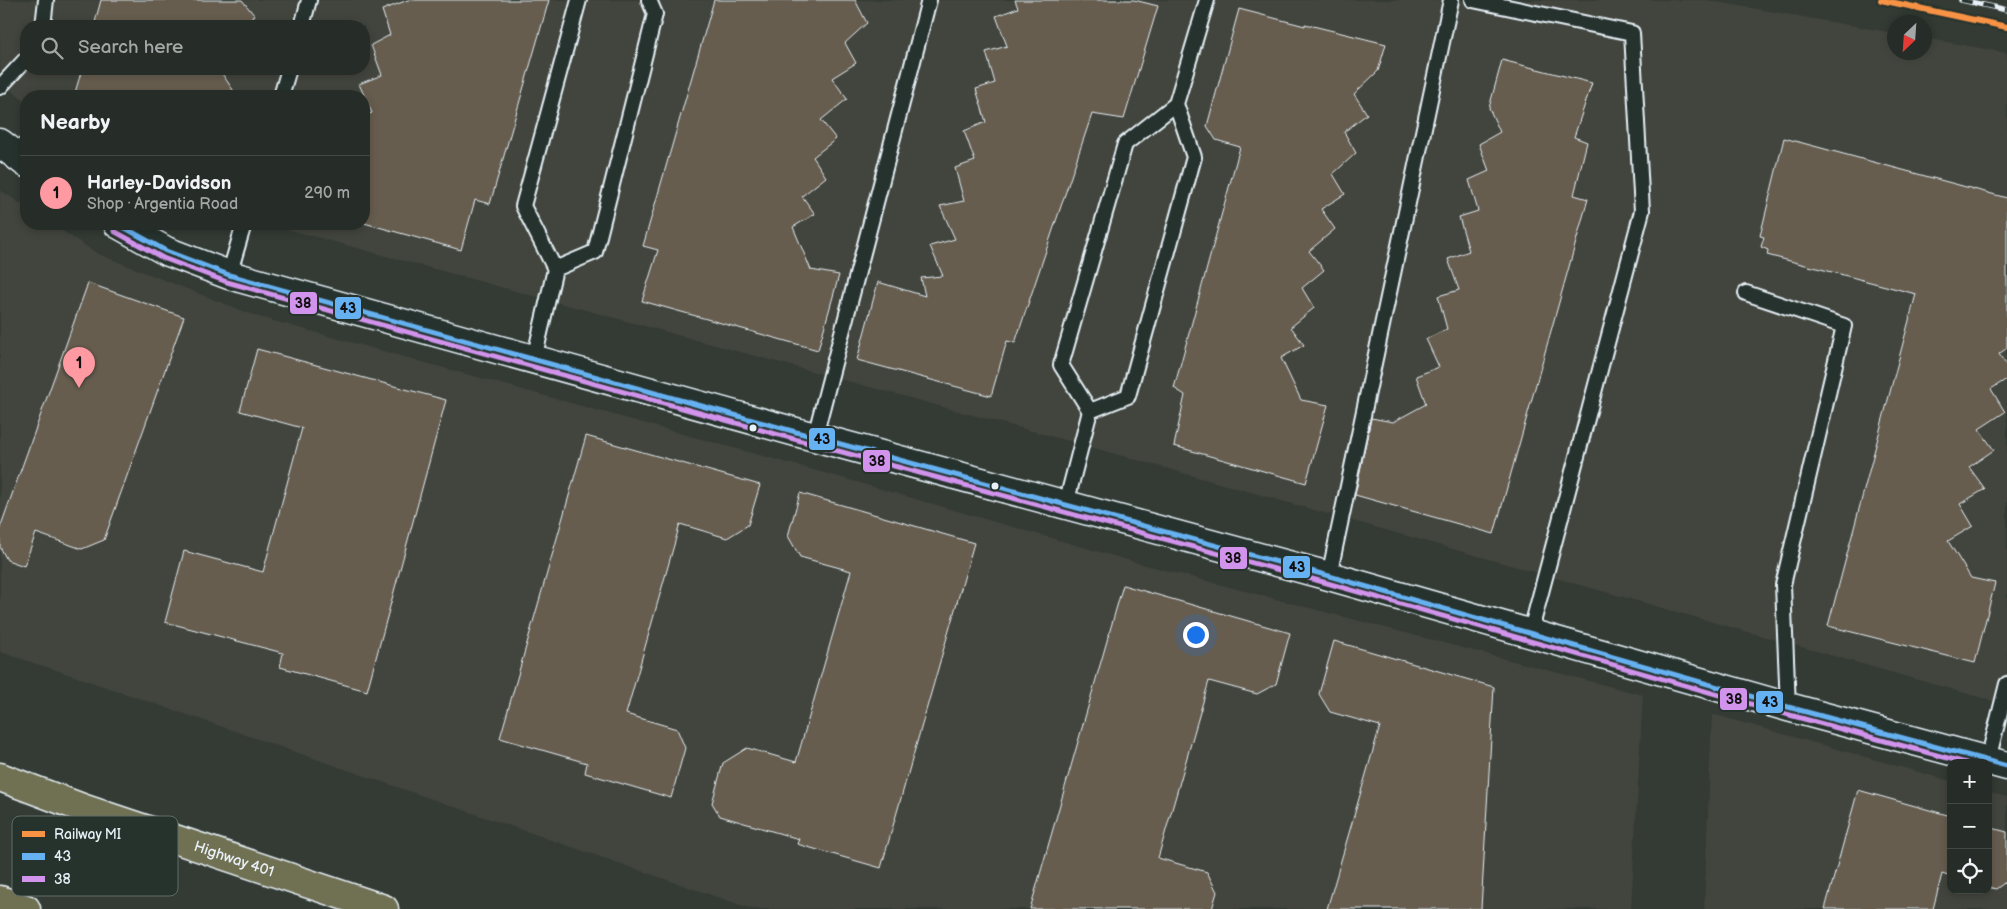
<!DOCTYPE html>
<html lang="en">
<head>
<meta charset="utf-8">
<style>
  body { margin:0; font-family:"Balsamiq Sans",sans-serif; background:#2e342f; color:#f1f3f6 }
  .controls { position:absolute; right:15px; bottom:15px; display:grid; overflow:hidden; border-radius:10px; box-shadow:0 2px 8px #0003 }
  .controls button { width:45px; height:45px; display:grid; place-items:center; padding:0; border:0; border-bottom:1px solid #424844; background:#262c27; color:#f1f3f6; font:25px sans-serif }
  .compass { position:absolute; left:1887px; top:15px; width:45px; height:45px; border-radius:50%; background:#262c27; box-shadow:0 2px 8px #0003; rotate:205deg }
  .you { position:absolute; left:1195px; top:634px; width:18px; height:18px; margin:-12px; border:4px solid #fff; border-radius:50%; background:#1a73e8; box-shadow:0 0 0 8px #1a73e833 }
  .badge { display:grid; place-items:center; width:32px; height:32px; border-radius:50%; background:#ff9aa2; color:#111; font-size:16px; font-weight:700 }
  .pin { position:absolute; translate:-50% -41px; filter:drop-shadow(0 1px 2px #0008) }
  .pin::after { content:''; position:absolute; top:26px; width:18px; height:15px; background:inherit; clip-path:polygon(0 0,100% 0,50% 100%) }
  .list { margin:0; padding:0; list-style:none }
  h2 { display:flex; justify-content:space-between; align-items:center; height:65px; margin:0; padding:0 20px; font-size:21px }
  h2 small { font-size:16px; font-weight:400; color:#a4a7a7 }
  .list li { display:grid; grid-template-columns:32px 1fr auto; gap:15px; align-items:center; box-sizing:border-box; height:75px; padding:0 20px; border-top:1px solid #424844 }
  .list b { display:block; font-size:19px; white-space:nowrap }
  .list p { margin:0; font-size:16px; white-space:nowrap; color:#a4a7a7 }
  .list em { font-size:16px; font-style:normal; color:#a4a7a7 }
  .icon { flex:none; width:28px; height:28px; fill:none; stroke:currentColor; stroke-width:2; stroke-linecap:round; stroke-linejoin:round }
  .map { position:relative; flex:none; width:2007px; height:909px; overflow:hidden }
  .search { position:absolute; background:#262c27; box-shadow:0 2px 8px #0003; left:20px; top:20px; width:350px; height:55px; display:flex; align-items:center; gap:12px; box-sizing:border-box; padding:0 18px; border-radius:20px; color:#a4a7a7; font-size:19px }
  .panel { position:absolute; background:#262c27; box-shadow:0 2px 8px #0003; left:20px; top:90px; width:350px; height:140px; border-radius:20px }
  .map>svg:first-child { display:block }
  .built { fill:#42453c; fill-rule:evenodd }
  .building { fill:#665d50; stroke:#e8f1f8 }
  .lines { fill:none; stroke-linecap:round; stroke-linejoin:round }
  .lane-casing { stroke:#e8f1f8; stroke-width:18 }
  .secondary-casing { stroke:#e8f1f8; stroke-width:31 }
  .highway-casing { stroke:#e8f1f8; stroke-width:31 }
  .lane { stroke:#26332d; stroke-width:14 }
  .secondary { stroke:#26332d; stroke-width:28 }
  .highway { stroke:#706f52; stroke-width:28 }
  .rail-casing { stroke:#e8f1f8; stroke-width:5.5 }
  .rail { stroke:#26332d; stroke-width:4; stroke-dasharray:11; stroke-linecap:butt }
  .bus-1-casing { stroke:#26332d; stroke-width:9 }
  .bus-2-casing { stroke:#26332d; stroke-width:9 }
  .bus-1 { stroke:#66b1f2; stroke-width:5 }
  .bus-2 { stroke:#d193ec; stroke-width:5 }
  .rail-1-casing { stroke:#26332d; stroke-width:10 }
  .rail-1 { stroke:#f89345; stroke-width:6 }
  .bus-dot { fill:#e8f1f8; stroke:#26332d; stroke-width:2 }
  .labels { text-anchor:middle; dominant-baseline:central; stroke-width:5; stroke-linejoin:round; paint-order:stroke }
  .street-label { font-size:15px; fill:#e8f1f8; stroke:#26332d }
  .key { fill:#26332d; stroke:#606c6a; stroke-width:1 }
  .key-label { font-size:14px; fill:#e8f1f8 }
  .line-badge { stroke:#26332d; stroke-width:2 }
  .pale-badge-label { font-size:14px; text-anchor:middle; font-weight:bold; fill:#111 }
</style>
</head>
<body>
<div class="map">
<svg width="2007" height="909" viewBox="0 0 2007 909">
  <rect width="100%" height="100%" fill="#333b34"/>
  <filter id="ink" filterUnits="userSpaceOnUse"><feTurbulence type="fractalNoise" baseFrequency=".02" numOctaves="2"/><feDisplacementMap in="SourceGraphic" scale="10" xChannelSelector="R" yChannelSelector="G"/><feConvolveMatrix kernelMatrix="1 2 1 2 8 2 1 2 1" color-interpolation-filters="sRGB"/></filter>
  <g filter="url(#ink)">
    <g class="built">
      <path d="M0,0h1706l188,33v19h30l1,-14 82,15v652l-931,-262 -808,-219h96v-128h-338v6l-26,-20zM26,26h338v43h-338z"/>
      <polygon points="0,190 26,207 26,224 52,224 98,254 256,316 839,477 1138,563 1643,695 1631,909 752,909 77,677 0,652"/>
      <polygon points="1712,714 1951,781 1951,890 1988,890 1988,792 2007,797 2007,909 1704,909"/>
    </g>
    <g class="building">
      <polygon points="101,0 242,0 255,16 240,26 94,26"/>
      <polygon points="408,0 549,0 490,204 475,200 461,250 364,223 364,115 372,113 359,84 382,75 371,45 390,35 382,10"/>
      <polygon points="714,0 855,0 867,23 845,43 856,63 832,78 847,99 821,120 836,139 813,157 826,177 802,196 815,214 793,227 811,270 839,275 818,350 642,301 658,250 643,246"/>
      <polygon points="1015,0 1134,0 1158,6 1124,119 1092,114 1015,343 1007,341 991,396 857,360 878,282 925,296 921,278 943,276 930,246 955,239 940,206 964,201 955,168 975,161 964,131 986,122 976,89 995,83 986,52 1007,46 996,16 1018,8"/>
      <polygon points="1239,9 1305,26 1305,24 1386,44 1378,71 1354,94 1367,114 1344,132 1356,153 1333,174 1345,194 1321,209 1335,229 1309,251 1324,270 1302,288 1314,308 1291,327 1304,345 1281,358 1301,400 1328,405 1306,483 1174,446 1185,395 1174,388 1240,147 1216,140 1207,126"/>
      <polygon points="1502,60 1592,83 1574,137 1587,142 1574,195 1588,199 1494,534 1355,495 1371,418 1393,422 1426,404 1416,376 1439,367 1426,339 1447,329 1438,296 1459,290 1448,259 1469,251 1459,217 1478,211 1469,180 1489,171 1479,144 1500,132 1489,108"/>
      <polygon points="82,69 219,69 237,96 74,96"/>
      <polygon points="1784,138 2007,198 2007,348 1999,354 2007,366 2007,379 1991,389 2005,412 1979,429 1994,450 1969,467 1985,489 1960,504 1973,526 1948,541 1971,578 1995,583 1975,663 1828,626 1916,294 1767,255 1768,250 1761,247 1764,237 1760,236"/>
      <polygon points="88,283 184,317 104,540 82,549 36,533 24,566 7,560 0,547 0,528"/>
      <polygon points="257,349 446,400 367,691 280,667 283,653 165,622 184,551 263,572 302,428 240,411"/>
      <polygon points="586,436 760,485 748,525 727,538 680,524 626,714 677,729 685,748 671,798 585,773 587,763 500,738"/>
      <polygon points="800,493 974,543 881,868 797,844 799,839 720,816 712,803 723,763 747,748 796,762 851,571 800,557 788,536"/>
      <polygon points="1123,585 1290,633 1276,684 1257,694 1209,681 1158,858 1207,872 1217,892 1212,909 1030,909"/>
      <polygon points="1334,641 1494,687 1481,909 1327,909 1380,726 1330,712 1319,694"/>
      <polygon points="1858,790 1951,816 1951,877 1942,874 1933,909 1825,909"/>
      <polygon points="1988,827 2007,832 2007,881 1996,889 1988,887"/>
    </g>
    <g class="lines">
      <defs>
        <g id="lane">
          <polyline points="1473,0 1632,33 1642,211 1530,634"/>
          <polyline points="43,26 46,0"/>
          <polyline points="302,26 309,0"/>
          <polyline points="0,87 26,59"/>
          <polyline points="281,96 289,69"/>
          <polyline points="555,269 523,206 579,0"/>
          <polyline points="229,275 244,224"/>
          <polyline points="1746,293 1844,326 1783,585 1788,707"/>
          <polyline points="534,359 555,269 595,252 655,14 649,0"/>
          <polyline points="1090,411 1061,365 1125,144 1176,104"/>
          <polyline points="815,436 929,0"/>
          <polyline points="1066,504 1090,411 1128,396 1194,157 1176,104 1207,0"/>
          <polyline points="1329,576 1451,0"/>
          <polyline points="1988,760 2007,684"/>
        </g>
        <g id="secondary">
          <polyline points="0,143 26,163"/>
          <polyline points="118,224 166,251 229,275 796,432 1329,576 1788,707 2007,766"/>
        </g>
        <g id="highway">
          <path id="s1" d="M0,777l85,32 299,100"/>
          <polyline points="0,900 26,909"/>
        </g>
      </defs>
      <use href="#lane" class="lane-casing"/>
      <use href="#secondary" class="secondary-casing"/>
      <use href="#highway" class="highway-casing"/>
      <use href="#lane" class="lane"/>
      <use href="#secondary" class="secondary"/>
      <use href="#highway" class="highway"/>
      <defs>
        <polyline id="rail" points="1961,0 2007,10"/>
      </defs>
      <use href="#rail" class="rail-casing"/>
      <use href="#rail" class="rail"/>
      <defs>
        <polyline id="bus-1" points="118,224 166,251 229,275 796,432 1329,576 1788,707 2007,766"/>
        <polyline id="bus-2" points="114,231 163,258 227,282 794,439 1327,583 1786,714 1966,763"/>
      </defs>
      <use href="#bus-1" class="bus-1-casing"/>
      <use href="#bus-2" class="bus-2-casing"/>
      <use href="#bus-1" class="bus-1"/>
      <use href="#bus-2" class="bus-2"/>
      <defs>
        <polyline id="rail-1" points="1881,0 2007,27"/>
      </defs>
      <use href="#rail-1" class="rail-1-casing"/>
      <use href="#rail-1" class="rail-1"/>
    </g>
  </g>
  <g class="bus-dot">
    <circle cx="753" cy="428" r="4.5"/>
    <circle cx="995" cy="486" r="4.5"/>
  </g>
  <g class="labels">
    <g class="street-label">
      <text stroke="none"><textPath href="#s1" startOffset="248">Highway 401</textPath></text>
    </g>
  </g>
  <rect x="12" y="816" width="166" height="80" rx="8" class="key"/>
  <rect x="22" y="831" width="23" height="6" fill="#f89345"/>
  <rect x="22" y="853" width="23" height="7" fill="#66b1f2"/>
  <rect x="22" y="876" width="23" height="6" fill="#d193ec"/>
  <g class="key-label">
    <text x="54" y="839">Railway MI</text>
    <text x="54" y="861">43</text>
    <text x="54" y="884">38</text>
  </g>
  <g class="line-badge">
    <rect x="289" y="291" width="29" height="24" rx="5" fill="#d193ec"/>
    <rect x="334" y="296" width="28" height="24" rx="5" fill="#66b1f2"/>
    <rect x="808" y="427" width="28" height="24" rx="5" fill="#66b1f2"/>
    <rect x="862" y="449" width="29" height="24" rx="5" fill="#d193ec"/>
    <rect x="1219" y="546" width="29" height="24" rx="5" fill="#d193ec"/>
    <rect x="1282" y="555" width="29" height="24" rx="5" fill="#66b1f2"/>
    <rect x="1719" y="687" width="29" height="24" rx="5" fill="#d193ec"/>
    <rect x="1755" y="690" width="29" height="24" rx="5" fill="#66b1f2"/>
  </g>
  <g class="pale-badge-label">
    <text x="303" y="308">38</text>
    <text x="348" y="313">43</text>
    <text x="822" y="444">43</text>
    <text x="877" y="466">38</text>
    <text x="1233" y="563">38</text>
    <text x="1297" y="572">43</text>
    <text x="1734" y="704">38</text>
    <text x="1770" y="707">43</text>
  </g>
</svg>
<div class="controls">
<button>+</button>
<button>−</button>
<button><svg class="icon" aria-label="locate" viewBox="0 0 24 24"><circle cx="12" cy="12" r="6"/><path d="M12 2v4M12 18v4M2 12h4M18 12h4"/></svg></button>
</div>
<svg class="compass" viewBox="-18 -18 36 36"><path d="M0-13l5 13h-10z" fill="#e53935"/><path d="M0 13l5-13h-10z" fill="#a4a7a7"/></svg>
<div class="you"></div>
<div class="pin badge" style="left:79px;top:388px">1</div>
<div class="search"><svg class="icon" aria-label="search" viewBox="0 0 24 24"><circle cx="10" cy="10" r="6"/><path d="M15 15l6 6"/></svg>Search here</div>
<section class="panel">
<h2>Nearby<small></small></h2>
<ul class="list">
<li><span class="badge">1</span><div><b>Harley-Davidson</b><p>Shop · Argentia Road</p></div><em>290 m</em></li>
</ul>
</section>
</div>
</body>
</html>
